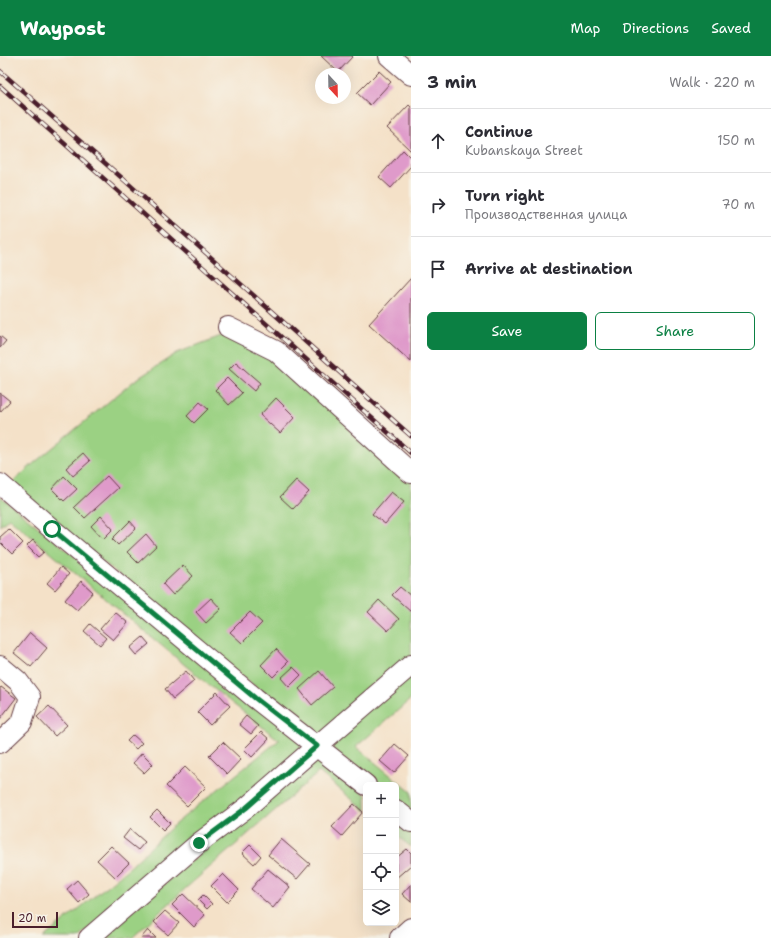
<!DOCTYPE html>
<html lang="en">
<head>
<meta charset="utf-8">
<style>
  body { margin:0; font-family:"Shantell Sans",sans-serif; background:#f2f2f3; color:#2b2b33 }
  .controls { position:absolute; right:12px; bottom:12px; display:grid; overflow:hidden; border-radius:6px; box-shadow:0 4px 16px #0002 }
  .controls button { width:36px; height:36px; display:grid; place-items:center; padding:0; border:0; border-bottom:1px solid #e1e1e2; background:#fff; color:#2b2b33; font:20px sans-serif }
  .compass { position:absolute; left:315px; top:12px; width:36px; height:36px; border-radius:50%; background:#fff; box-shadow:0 4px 16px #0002; rotate:158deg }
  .scale { position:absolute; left:12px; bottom:10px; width:46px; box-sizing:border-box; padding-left:4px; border:2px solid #4a1f2b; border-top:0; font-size:11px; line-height:14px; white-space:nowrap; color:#4a1f2b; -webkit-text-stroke:3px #f7f3e8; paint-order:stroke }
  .stop { position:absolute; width:12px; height:12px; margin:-9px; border:3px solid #0b8043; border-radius:50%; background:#fff }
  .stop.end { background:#0b8043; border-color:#fff; box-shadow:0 1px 4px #0008 }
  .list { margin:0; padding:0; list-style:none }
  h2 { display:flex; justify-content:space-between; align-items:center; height:52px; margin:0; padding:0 16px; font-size:17px }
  h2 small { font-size:13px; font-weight:400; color:#7c7c81 }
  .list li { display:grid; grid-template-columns:26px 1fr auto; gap:12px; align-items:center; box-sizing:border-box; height:64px; padding:0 16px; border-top:1px solid #e1e1e2 }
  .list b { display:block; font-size:15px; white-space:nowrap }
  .list p { margin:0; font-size:13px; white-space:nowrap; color:#7c7c81 }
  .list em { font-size:13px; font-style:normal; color:#7c7c81 }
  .actions { display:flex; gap:8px; padding:12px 16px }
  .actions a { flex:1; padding:9px 0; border:1px solid #0b8043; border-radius:6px; text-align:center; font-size:14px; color:#0b8043 }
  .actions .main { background:#0b8043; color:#fff }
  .icon { flex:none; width:22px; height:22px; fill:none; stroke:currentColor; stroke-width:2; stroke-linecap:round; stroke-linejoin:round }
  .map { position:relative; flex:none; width:411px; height:882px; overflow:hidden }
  header { display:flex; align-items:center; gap:24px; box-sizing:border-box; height:56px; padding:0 20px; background:#0b8043; color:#fff }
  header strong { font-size:19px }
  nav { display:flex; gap:22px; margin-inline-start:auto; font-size:14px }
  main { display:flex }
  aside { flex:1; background:#fff }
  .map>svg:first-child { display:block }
  .green { fill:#9bd183; stroke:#727857 }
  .building { fill:#df9aca }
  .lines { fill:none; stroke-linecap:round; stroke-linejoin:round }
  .minor-casing { stroke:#643c43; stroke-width:22 }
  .minor { stroke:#fff; stroke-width:20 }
  .rail-casing { stroke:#4a1f2b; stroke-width:4.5 }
  .rail { stroke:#f7f3e8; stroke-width:3; stroke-dasharray:9; stroke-linecap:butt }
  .route { stroke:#0b8043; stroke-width:5 }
</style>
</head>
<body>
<header>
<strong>Waypost</strong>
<nav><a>Map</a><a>Directions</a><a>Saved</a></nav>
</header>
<main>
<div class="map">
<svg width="411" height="882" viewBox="0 0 411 882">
  <rect width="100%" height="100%" fill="#f7f3e8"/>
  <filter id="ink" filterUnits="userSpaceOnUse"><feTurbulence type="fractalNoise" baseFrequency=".025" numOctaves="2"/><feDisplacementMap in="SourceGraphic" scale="8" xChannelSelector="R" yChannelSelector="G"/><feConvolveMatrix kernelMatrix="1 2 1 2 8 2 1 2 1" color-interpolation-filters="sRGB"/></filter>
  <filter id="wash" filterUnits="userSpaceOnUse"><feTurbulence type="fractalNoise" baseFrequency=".012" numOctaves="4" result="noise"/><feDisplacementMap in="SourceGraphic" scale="16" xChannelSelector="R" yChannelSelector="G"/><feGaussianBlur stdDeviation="0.9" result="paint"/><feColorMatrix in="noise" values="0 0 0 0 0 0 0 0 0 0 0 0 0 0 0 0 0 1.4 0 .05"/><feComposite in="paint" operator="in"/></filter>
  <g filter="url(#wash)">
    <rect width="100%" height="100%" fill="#f4e1c8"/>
    <g class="green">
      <polygon points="226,278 264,294 411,422 411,601 319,683 171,562 10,429 34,407 134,325 177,297"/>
      <polygon points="0,440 300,683 302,697 136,832 79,882 43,882 130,811 175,768 279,684 205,626 9,462 0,470"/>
      <polygon points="411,613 411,643 356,691 411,736 411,756 396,744 396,729 378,729 338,698 332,692 334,683"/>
      <polygon points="315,701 322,702 366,739 366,755 319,716 186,832 132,882 100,882"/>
      <polygon points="396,763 411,774 411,791 396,779"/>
    </g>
    <g id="blocks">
      <g class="building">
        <polygon points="321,0 353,0 338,16"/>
        <polygon points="379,15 391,26 370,49 357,37"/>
        <polygon points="409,49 411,51 411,95 387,72"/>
        <polygon points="403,94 411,102 411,110 391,132 379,121"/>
        <polygon points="411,222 411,306 369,268"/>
        <polygon points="0,280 6,285 0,292"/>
        <polygon points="236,306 260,327 254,335 229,313"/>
        <polygon points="227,322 242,337 229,349 215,334"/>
        <polygon points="0,337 10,345 0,356"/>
        <polygon points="276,342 295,361 280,377 260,359"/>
        <polygon points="200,346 208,353 194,367 187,360"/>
        <polygon points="83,397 90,405 73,420 66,412"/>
        <polygon points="64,420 77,433 64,445 52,433"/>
        <polygon points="107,420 118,432 85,462 74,451"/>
        <polygon points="296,424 309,436 293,453 280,441"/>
        <polygon points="391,436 404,446 385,468 372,458"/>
        <polygon points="101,460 113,473 103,483 91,470"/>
        <polygon points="130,465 136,472 118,489 112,483"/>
        <polygon points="9,473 23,487 12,498 0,486 0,481"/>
        <polygon points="146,478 156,490 138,507 127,496"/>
        <polygon points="33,484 44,496 38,501 27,490"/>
        <polygon points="183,509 193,520 173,539 163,528"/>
        <polygon points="61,511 69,518 55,534 47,527"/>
        <polygon points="81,525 93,536 77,554 65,544"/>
        <polygon points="400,531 411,540 411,556 392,539"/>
        <polygon points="211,542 221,553 206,567 196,556"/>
        <polygon points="379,544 399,563 388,575 368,556"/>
        <polygon points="115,556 128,567 113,584 100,573"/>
        <polygon points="250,556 262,567 242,587 230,576"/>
        <polygon points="90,568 106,582 100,589 84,575"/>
        <polygon points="30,577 47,592 31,611 14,597"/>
        <polygon points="143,581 149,588 136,599 130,592"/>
        <polygon points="276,593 288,606 273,621 261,609"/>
        <polygon points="293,611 301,619 289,631 281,622"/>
        <polygon points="186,615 194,625 173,643 165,633"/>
        <polygon points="319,615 333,631 312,649 299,633"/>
        <polygon points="1,631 16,642 0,663 0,632"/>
        <polygon points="217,636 230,650 210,669 197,656"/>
        <polygon points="49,650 67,669 55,680 37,661"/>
        <polygon points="246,660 258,670 251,678 239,668"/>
        <polygon points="261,676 269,683 252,701 244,693"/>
        <polygon points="133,679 142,687 136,693 127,685"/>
        <polygon points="223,686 241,703 227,718 209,700"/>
        <polygon points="395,688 409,700 394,717 380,705"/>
        <polygon points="142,697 153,708 144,717 133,707"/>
        <polygon points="185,711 206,731 187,750 166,730"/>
        <polygon points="354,748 363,756 342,780 332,771"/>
        <polygon points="157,754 170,767 163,774 150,761"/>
        <polygon points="130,773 145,786 138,794 123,782"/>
        <polygon points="281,783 310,808 297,823 268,799"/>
        <polygon points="250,789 261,800 254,808 242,797"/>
        <polygon points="111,790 129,807 115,821 97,804"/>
        <polygon points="407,793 411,797 411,809 396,822 396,802"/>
        <polygon points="268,813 290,831 273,852 251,833"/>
        <polygon points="223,818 239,834 227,846 211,830"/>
        <polygon points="77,824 89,838 79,847 67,833"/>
        <polygon points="411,828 411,846 402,838"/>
        <polygon points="183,838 205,859 194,871 172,849"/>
        <polygon points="203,839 212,848 207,853 198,844"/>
        <polygon points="165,855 179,867 168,879 154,866"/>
        <polygon points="148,874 156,882 141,882"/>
      </g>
    </g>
  </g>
  <g filter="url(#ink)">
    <use href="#blocks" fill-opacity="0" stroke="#643c43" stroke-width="1"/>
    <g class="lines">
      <defs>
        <g id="minor">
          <polyline points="389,0 411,19"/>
          <polyline points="228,271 276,295 411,417"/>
          <polyline points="0,428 52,473 255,642 366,729"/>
          <polyline points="0,610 18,625 30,641 22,666 0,687"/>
          <polyline points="396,754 411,766"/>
          <polyline points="89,882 199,787 246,752 317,690 411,609"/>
          <polyline points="400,882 411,872"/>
        </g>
      </defs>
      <use href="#minor" class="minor-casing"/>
      <use href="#minor" class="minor"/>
      <defs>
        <g id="rail">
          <polyline points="0,15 122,122 411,380"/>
          <polyline points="0,30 411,397"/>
        </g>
      </defs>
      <use href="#rail" class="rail-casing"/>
      <use href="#rail" class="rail"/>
    </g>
  </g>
  <g class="lines" filter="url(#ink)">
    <polyline class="route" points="52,473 255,642 317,690 246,752 199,787"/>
  </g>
</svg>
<div class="controls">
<button>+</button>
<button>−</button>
<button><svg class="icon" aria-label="locate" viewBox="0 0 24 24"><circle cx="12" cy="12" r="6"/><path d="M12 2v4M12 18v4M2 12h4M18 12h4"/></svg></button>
<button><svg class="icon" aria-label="layers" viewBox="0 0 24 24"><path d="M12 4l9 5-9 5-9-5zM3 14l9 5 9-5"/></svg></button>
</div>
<svg class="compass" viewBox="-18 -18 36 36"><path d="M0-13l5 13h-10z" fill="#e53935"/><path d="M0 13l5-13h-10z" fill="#7c7c81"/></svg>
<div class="scale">20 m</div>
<div class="stop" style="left:52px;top:473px"></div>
<div class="stop end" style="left:199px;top:787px"></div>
</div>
<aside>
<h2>3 min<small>Walk · 220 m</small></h2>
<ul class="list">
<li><svg class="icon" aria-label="ahead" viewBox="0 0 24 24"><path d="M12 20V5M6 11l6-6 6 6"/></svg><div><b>Continue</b><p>Kubanskaya Street</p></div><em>150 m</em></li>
<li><svg class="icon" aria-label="right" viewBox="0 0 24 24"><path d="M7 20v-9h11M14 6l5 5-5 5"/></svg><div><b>Turn right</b><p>Производственная улица</p></div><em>70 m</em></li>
<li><svg class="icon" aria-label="arrive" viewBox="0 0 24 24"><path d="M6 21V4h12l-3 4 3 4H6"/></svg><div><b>Arrive at destination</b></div></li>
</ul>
<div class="actions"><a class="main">Save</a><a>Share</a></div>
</aside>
</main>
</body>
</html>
